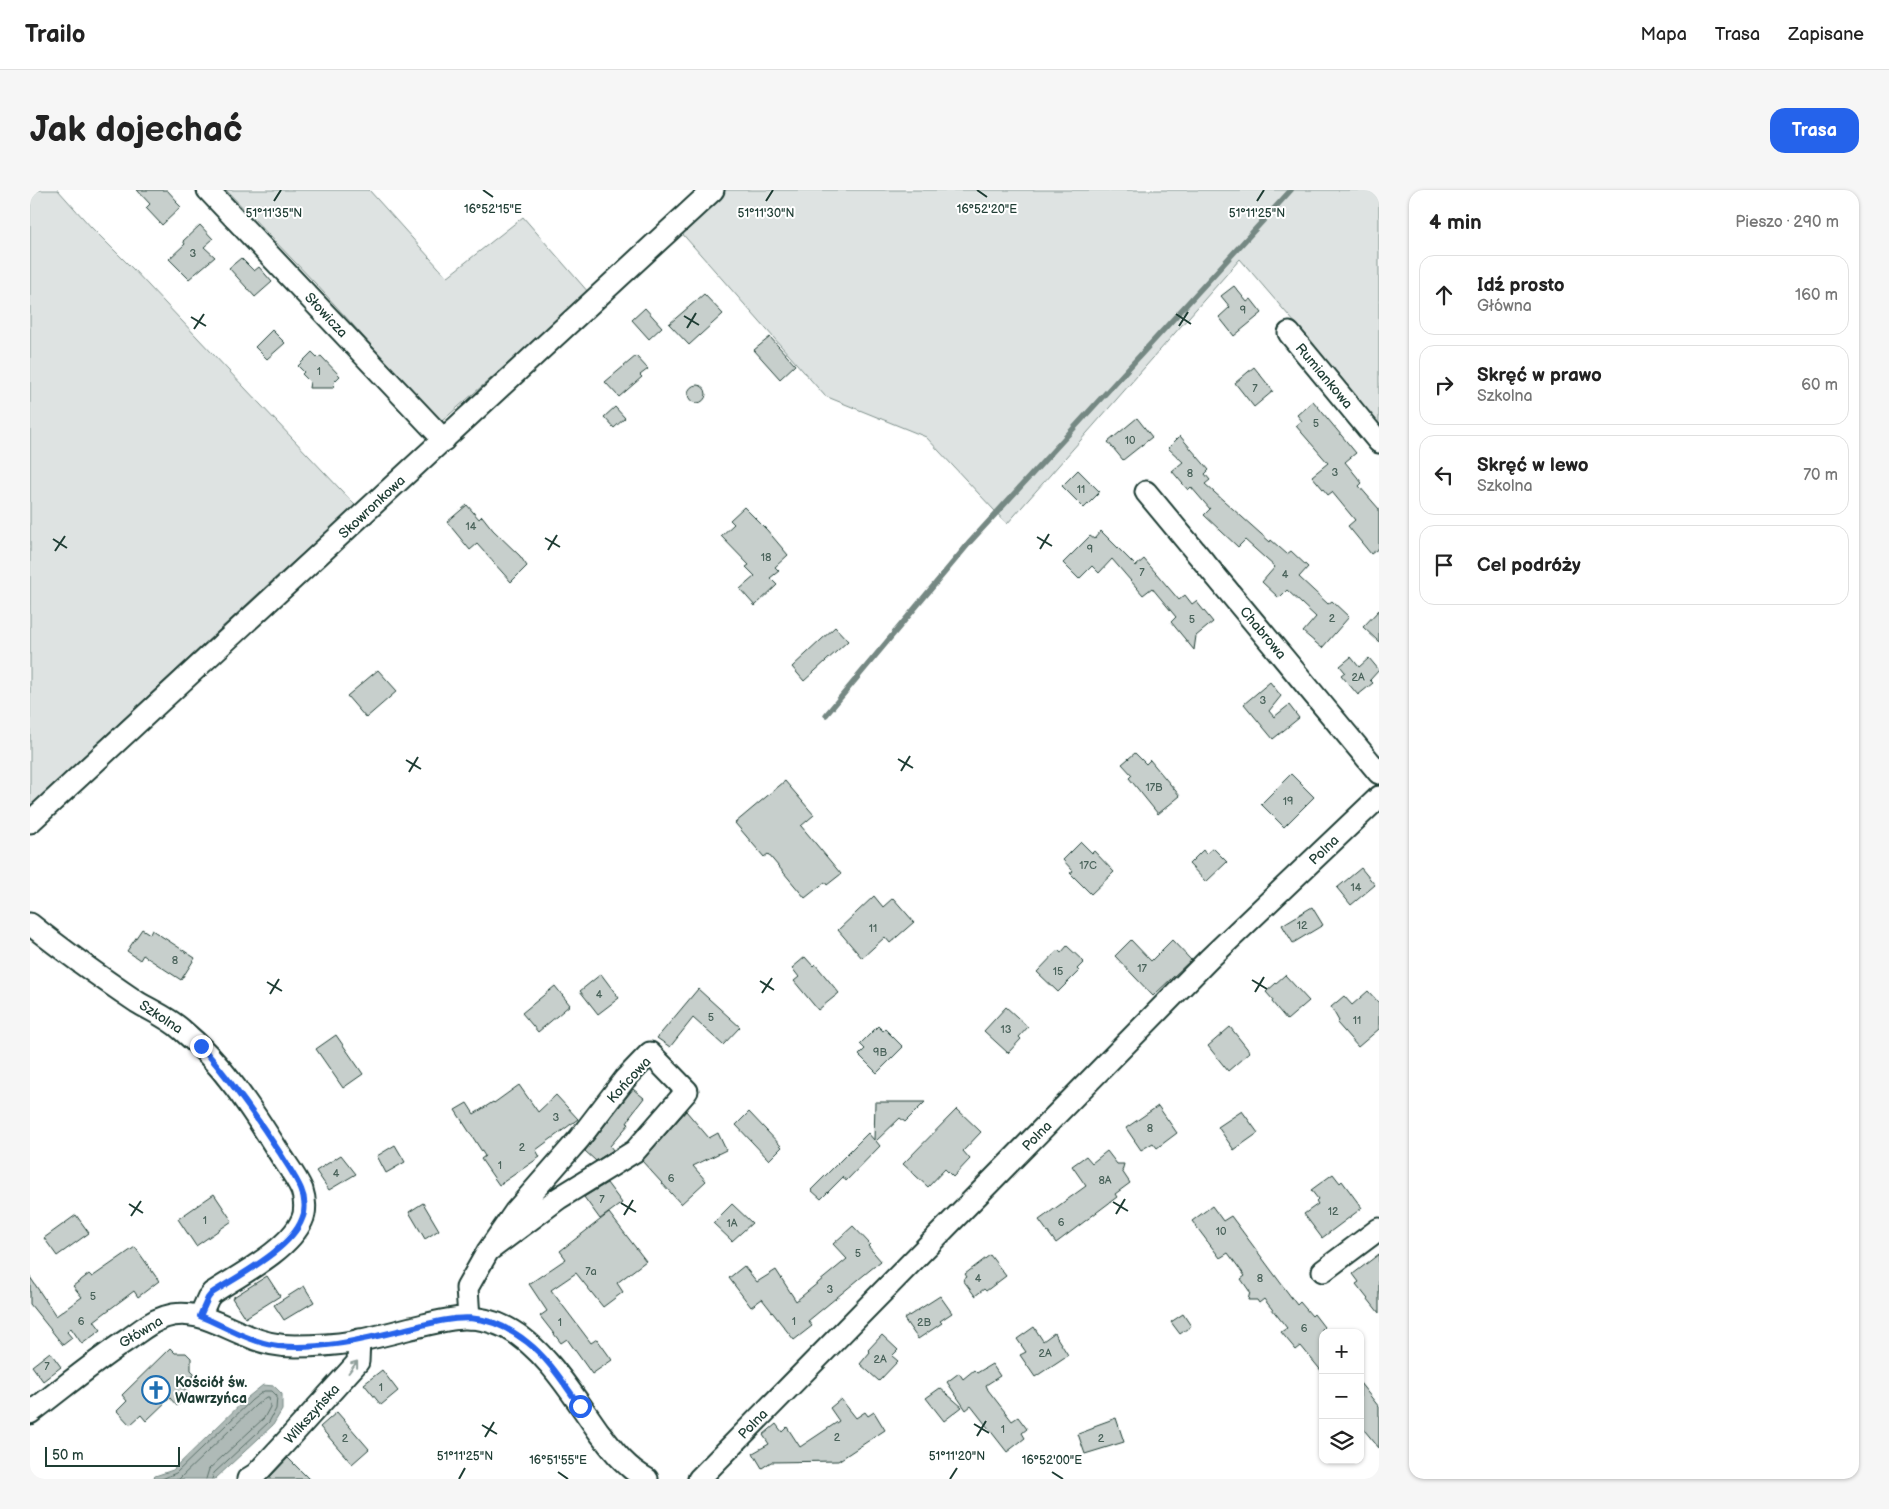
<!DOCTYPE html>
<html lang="pl">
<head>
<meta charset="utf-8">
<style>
  body { margin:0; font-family:"Balsamiq Sans",sans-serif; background:#f6f6f6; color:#222 }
  .controls { position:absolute; right:15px; bottom:15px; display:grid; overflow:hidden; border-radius:10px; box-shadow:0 1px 4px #0004 }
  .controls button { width:45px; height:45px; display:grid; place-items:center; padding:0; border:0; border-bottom:1px solid #e0e0e0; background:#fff; color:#222; font:25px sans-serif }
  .scale { position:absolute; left:15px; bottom:12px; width:135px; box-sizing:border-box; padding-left:5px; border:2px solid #1f3d34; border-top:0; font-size:14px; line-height:18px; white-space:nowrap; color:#1f3d34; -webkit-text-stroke:4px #fff; paint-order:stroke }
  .stop { position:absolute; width:15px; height:15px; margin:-11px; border:4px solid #2563eb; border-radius:50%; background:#fff }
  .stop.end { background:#2563eb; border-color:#fff; box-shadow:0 1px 5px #0008 }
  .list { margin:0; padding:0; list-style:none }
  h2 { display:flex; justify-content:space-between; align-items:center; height:65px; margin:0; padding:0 20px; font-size:21px }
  h2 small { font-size:16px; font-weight:400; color:#767676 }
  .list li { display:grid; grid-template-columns:32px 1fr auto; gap:15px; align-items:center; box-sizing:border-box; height:80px; margin:0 10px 10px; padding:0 10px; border:1px solid #e0e0e0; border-radius:15px }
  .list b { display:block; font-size:19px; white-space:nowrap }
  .list p { margin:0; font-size:16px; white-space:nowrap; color:#767676 }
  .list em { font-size:16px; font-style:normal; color:#767676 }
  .icon { flex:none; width:28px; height:28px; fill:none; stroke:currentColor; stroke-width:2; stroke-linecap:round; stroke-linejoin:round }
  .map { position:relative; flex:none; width:1349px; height:1289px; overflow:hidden; border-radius:15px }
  header { display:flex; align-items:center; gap:30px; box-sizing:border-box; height:70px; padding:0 25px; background:#fff; border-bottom:1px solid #e0e0e0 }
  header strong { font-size:24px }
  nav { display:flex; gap:28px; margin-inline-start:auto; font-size:18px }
  .intro { display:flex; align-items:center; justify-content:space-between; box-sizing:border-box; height:120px; padding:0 30px }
  h1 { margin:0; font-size:35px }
  .button { padding:12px 22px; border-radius:15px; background:#2563eb; color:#fff; font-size:18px; font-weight:700 }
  main { display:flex; gap:30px; padding:0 30px }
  aside { flex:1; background:#fff; border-radius:15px; box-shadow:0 1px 4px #0004 }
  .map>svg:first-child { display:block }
  .green { fill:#dee3e2; stroke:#7e908b }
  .water { fill:#afbab7; stroke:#758883 }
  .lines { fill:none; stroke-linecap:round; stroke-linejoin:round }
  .shore { stroke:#596f68; stroke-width:1 }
  .stream { stroke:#758883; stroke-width:5.5 }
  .building { fill:#c7cfcc; stroke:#1f3d34 }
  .minor-casing { stroke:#1f3d34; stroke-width:25 }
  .minor { stroke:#fff; stroke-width:21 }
  .oneway { stroke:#8f9e9a }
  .route { stroke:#2563eb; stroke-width:6 }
  .ticks { fill:none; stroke:#1f3d34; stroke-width:2 }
  .labels { text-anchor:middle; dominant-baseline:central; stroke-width:4; stroke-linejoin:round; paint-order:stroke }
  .number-label { font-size:11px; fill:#49625a }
  .street-label { font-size:14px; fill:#1f3d34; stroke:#fff }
  .poi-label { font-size:14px; font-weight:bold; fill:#1f3d34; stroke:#fff; text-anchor:start }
  .ticks-label { font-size:12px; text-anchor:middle; fill:#1f3d34; stroke:#fff; stroke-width:4; stroke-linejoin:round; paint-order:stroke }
</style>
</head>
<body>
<header>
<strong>Trailo</strong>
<nav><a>Mapa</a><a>Trasa</a><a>Zapisane</a></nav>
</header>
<div class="intro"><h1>Jak dojechać</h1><a class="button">Trasa</a></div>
<main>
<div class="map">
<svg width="1349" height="1289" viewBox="0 0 1349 1289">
  <rect width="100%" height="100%" fill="#fff"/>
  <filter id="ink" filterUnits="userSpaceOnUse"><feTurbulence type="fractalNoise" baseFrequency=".02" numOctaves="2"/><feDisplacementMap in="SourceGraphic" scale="10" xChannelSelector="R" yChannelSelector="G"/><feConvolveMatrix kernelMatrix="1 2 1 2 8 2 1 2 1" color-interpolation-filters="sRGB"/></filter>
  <g filter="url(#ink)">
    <g class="green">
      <polygon points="0,0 28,0 61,37 103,79 326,316 244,389 0,616"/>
      <polygon points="196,0 339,0 417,87 493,27 559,103 412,231 379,197 285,93"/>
      <polygon points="694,0 1349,0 1349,238 1290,162 1210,69 977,334 896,247 795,206 649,40"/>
    </g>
    <polygon class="water" points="233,1195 244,1196 252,1204 252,1220 243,1235 185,1289 122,1289 125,1286 143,1280 218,1207"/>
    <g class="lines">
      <g class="shore">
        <polyline points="132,1289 146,1283 222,1210 234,1201 242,1201 247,1206 246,1219 239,1232 184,1283 182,1289"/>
        <polyline points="149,1289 226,1215 236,1207 239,1207 240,1217 234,1228 179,1279 176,1289"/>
      </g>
      <polyline class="stream" points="796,525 940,352 1261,0"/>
    </g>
    <g class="building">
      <polygon points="107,0 137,0 147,11 146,12 151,17 132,35 116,18 120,14"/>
      <polygon points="170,35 183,49 174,57 185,67 159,89 139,69 155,54 153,51"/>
      <polygon points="211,68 224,81 229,77 242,92 225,107 199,78"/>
      <polygon points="1204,96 1217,112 1221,109 1232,123 1204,146 1189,127 1200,117 1191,106"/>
      <polygon points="674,104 693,124 659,155 639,134"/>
      <polygon points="615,118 632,137 619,149 602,130"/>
      <polygon points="242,140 255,153 237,169 225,157"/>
      <polygon points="740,147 765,175 750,189 724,160"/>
      <polygon points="282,162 288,168 291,166 310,186 304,192 303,198 279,198 280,192 272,184 274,182 268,176"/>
      <polygon points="606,166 618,179 610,185 612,187 589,207 575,192"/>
      <polygon points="1224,177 1243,201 1224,217 1205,193"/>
      <circle cx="667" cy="204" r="9"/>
      <polygon points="1283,211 1326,263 1315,272 1332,293 1329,296 1349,319 1349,358 1341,364 1318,336 1325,330 1302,302 1298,305 1282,286 1298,273 1266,236 1272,231 1267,225"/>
      <polygon points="585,217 595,228 584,238 574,227"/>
      <polygon points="1107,228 1122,247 1093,270 1078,252"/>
      <polygon points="1150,246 1179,280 1175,284 1180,290 1175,294 1240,352 1241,350 1257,364 1261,361 1278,377 1269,387 1298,414 1302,411 1319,427 1292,458 1273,442 1286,427 1257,400 1249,408 1232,392 1245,377 1215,350 1208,357 1174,325 1180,319 1161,297 1158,300 1142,281 1153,272 1138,258"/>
      <polygon points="1048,280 1070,302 1054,318 1032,296"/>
      <polygon points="437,315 449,329 452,326 463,340 490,366 497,376 481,392 447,354 440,360 417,332"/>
      <polygon points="714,317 737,340 758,365 745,377 749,381 740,388 747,395 725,416 710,399 725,386 716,377 719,375 691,346 704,334 700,330"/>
      <polygon points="1071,341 1106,376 1114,369 1149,410 1155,405 1162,414 1166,411 1183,432 1166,446 1164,460 1141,432 1146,427 1122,398 1113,405 1082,369 1069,383 1062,376 1049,389 1033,373 1060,346 1064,349"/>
      <polygon points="1349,420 1349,452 1333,437"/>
      <polygon points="805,437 818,451 774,491 762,477"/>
      <polygon points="1321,467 1329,477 1339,468 1349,480 1340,490 1343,493 1328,505 1311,485 1315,482 1310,476"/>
      <polygon points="348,480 367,501 336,528 317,506"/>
      <polygon points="1240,492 1251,506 1239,521 1244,527 1259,515 1269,528 1243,549 1214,514"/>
      <polygon points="1105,563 1116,574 1120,570 1150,606 1128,624 1099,588 1102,585 1092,574"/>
      <polygon points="1261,584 1284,607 1254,637 1231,614"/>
      <polygon points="755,591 784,625 771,636 811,684 797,695 795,692 775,708 738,664 734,667 705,633"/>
      <polygon points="1051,652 1062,663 1064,661 1084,682 1061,704 1040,683 1043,681 1033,670"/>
      <polygon points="1183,658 1197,672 1176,692 1159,674 1173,660 1176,664"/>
      <polygon points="1331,678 1345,695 1321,715 1307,698"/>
      <polygon points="844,706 853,717 863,708 884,732 860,753 855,747 832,768 808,740"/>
      <polygon points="1282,717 1293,735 1263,753 1252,735"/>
      <polygon points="112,739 120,744 122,740 165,768 151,790 113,765 110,770 97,761"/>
      <polygon points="1101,750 1121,771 1142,750 1161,770 1123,806 1085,766"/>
      <polygon points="1037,756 1054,772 1047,779 1049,781 1028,802 1007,782 1028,760 1031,763"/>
      <polygon points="775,767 783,776 785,774 809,803 788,820 764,791 769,787 762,778"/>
      <polygon points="571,784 589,808 568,824 550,801"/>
      <polygon points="1255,785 1279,811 1257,830 1242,812 1243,810 1236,802"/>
      <polygon points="525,796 540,815 508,842 492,823"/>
      <polygon points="668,799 710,837 693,855 663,828 640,857 627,848"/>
      <polygon points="1338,801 1349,813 1349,839 1328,857 1307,833 1309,831 1301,817 1314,806 1322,815"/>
      <polygon points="976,817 998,837 989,847 991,849 978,863 954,841"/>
      <polygon points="848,836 853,841 855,839 873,857 847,883 829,865 835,859 830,854"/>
      <polygon points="1200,837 1220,862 1198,881 1178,856"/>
      <polygon points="306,845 333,884 313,898 286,859"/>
      <polygon points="489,895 508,922 526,905 548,929 506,960 510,967 469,995 451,969 455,966 425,920 437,913 444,924 463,912 464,913"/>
      <polygon points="603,899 614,908 600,926 601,927 597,933 599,934 580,956 583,960 566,971 555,961"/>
      <polygon points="845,912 895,912 875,932 870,928 846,951 850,956 816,991 813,987 791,1009 781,1000 838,943 844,950"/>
      <polygon points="1128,916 1147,943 1127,958 1123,953 1111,960 1096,938"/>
      <polygon points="927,919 951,942 933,961 940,969 923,987 915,979 898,997 873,974"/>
      <polygon points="656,921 679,948 688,943 696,960 663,976 676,991 651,1014 612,971"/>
      <polygon points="1212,921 1228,943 1204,960 1188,937"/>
      <polygon points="719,922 752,957 739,970 706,935"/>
      <polygon points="365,955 375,972 356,983 347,966"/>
      <polygon points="1077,961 1087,974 1094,974 1092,981 1100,993 1085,1004 1087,1007 1026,1053 1009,1030 1056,996 1042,976 1056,966 1062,973"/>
      <polygon points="311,965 326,984 299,1000 286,981"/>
      <polygon points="1303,984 1310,993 1312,991 1332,1018 1292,1048 1274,1024 1288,1014 1286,1011 1288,1009 1281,1000"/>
      <polygon points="577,993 592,1013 570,1029 554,1007"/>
      <polygon points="184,1004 202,1031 166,1056 148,1029"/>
      <polygon points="393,1013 409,1040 395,1049 379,1022"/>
      <polygon points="702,1014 722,1033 702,1051 683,1033"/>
      <polygon points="1182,1016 1193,1031 1201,1026 1267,1115 1270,1112 1282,1126 1284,1124 1294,1137 1292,1139 1293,1183 1271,1156 1266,1160 1251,1142 1257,1138 1234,1109 1229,1113 1227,1110 1218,1110 1220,1102 1211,1089 1215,1086 1198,1063 1190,1068 1162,1031"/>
      <polygon points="579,1023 616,1071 587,1093 593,1102 573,1117 546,1083 521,1100 561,1153 567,1149 582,1170 562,1184 537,1149 531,1153 510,1126 517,1121 499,1094 536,1069 530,1061"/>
      <polygon points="46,1025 59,1043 27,1066 14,1048"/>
      <polygon points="823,1036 840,1054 838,1056 851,1071 778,1131 782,1136 764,1150 732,1109 721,1117 699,1088 714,1076 727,1092 746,1080 766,1111 817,1069 803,1054"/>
      <polygon points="105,1057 129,1091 108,1107 104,1101 64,1131 71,1140 52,1154 41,1138 37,1142 42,1148 33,1155 0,1114 0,1087 26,1126 52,1107 43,1096 59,1084 62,1087"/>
      <polygon points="1349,1064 1349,1123 1326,1094 1329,1092 1323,1084"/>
      <polygon points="960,1065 976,1086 956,1101 954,1099 945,1106 933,1090 937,1087 935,1084"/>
      <polygon points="237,1086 250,1106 215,1128 202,1108"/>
      <polygon points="274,1096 284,1112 254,1130 244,1115"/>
      <polygon points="910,1106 922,1123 910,1131 912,1133 888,1149 874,1129"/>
      <polygon points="1153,1124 1161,1136 1150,1144 1141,1132"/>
      <polygon points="1004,1137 1013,1151 1024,1143 1038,1165 1005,1187 990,1165 996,1162 987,1149"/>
      <polygon points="852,1145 868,1160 862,1166 868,1171 849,1191 830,1174 840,1162 838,1160"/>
      <polygon points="140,1158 145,1163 156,1163 161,1168 161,1180 165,1184 152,1196 159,1204 147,1216 140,1208 116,1231 111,1225 100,1235 87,1221 97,1211 92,1205"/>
      <polygon points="20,1162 31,1177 13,1191 2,1176"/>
      <polygon points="962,1174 970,1186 956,1195 958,1200 982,1231 988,1227 997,1239 992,1243 995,1248 977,1262 941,1216 936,1220 917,1192 929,1183 933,1189 944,1180 947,1183"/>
      <polygon points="352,1180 368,1201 351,1215 334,1194"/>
      <polygon points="1330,1193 1349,1217 1349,1258 1330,1235"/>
      <polygon points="910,1198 932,1217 914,1231 896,1208"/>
      <polygon points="811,1209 826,1228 835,1222 838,1226 844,1222 855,1240 808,1271 741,1272 732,1278 723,1263 739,1254 733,1245 746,1234 752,1242 757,1237 770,1257 809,1231 800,1218"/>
      <polygon points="307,1222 339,1259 322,1274 290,1237"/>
      <polygon points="1086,1228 1094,1252 1055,1264 1048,1244 1064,1238 1064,1236"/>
      <polygon points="258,1268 279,1289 238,1289"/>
    </g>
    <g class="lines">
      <defs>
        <g id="minor">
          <polyline points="178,0 414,250"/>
          <polyline points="1259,143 1349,252"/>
          <polyline points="1116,302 1349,583"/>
          <polyline points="0,632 683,0"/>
          <path d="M0,734c35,28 70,53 107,78 15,9 32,16 45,28 40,33 69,78 96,121 8,13 18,25 24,39 3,9 4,22 0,30 -13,30 -63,55 -90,73l-4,5 -8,18"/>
          <polyline points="1293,1081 1349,1039"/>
          <polyline points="439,1128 437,1098 458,1061 485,1022 549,949 595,889 620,863 657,901 605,961 529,1008 458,1061"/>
          <path d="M0,1223c33,-25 65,-52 100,-75 11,-8 22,-17 35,-21 29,-10 56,9 83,19 15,7 31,10 47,10 19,0 39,-1 57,-4 20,-4 40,-9 59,-14 35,-8 61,-18 96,0 38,20 67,69 92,104 14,18 27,36 48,47"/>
          <polyline points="218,1289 226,1284 254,1254 328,1172 329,1150"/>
          <polyline points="669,1289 1179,769 1349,607"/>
        </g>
      </defs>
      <use href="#minor" class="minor-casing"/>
      <use href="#minor" class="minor"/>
    </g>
    <defs><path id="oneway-shaft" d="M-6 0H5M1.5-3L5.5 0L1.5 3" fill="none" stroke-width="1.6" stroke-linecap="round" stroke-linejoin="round" transform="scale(1.25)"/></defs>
    <use class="oneway" href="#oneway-shaft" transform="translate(323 1177) rotate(-53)"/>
  </g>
  <g class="lines" filter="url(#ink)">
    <path class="route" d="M171,856c29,34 55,70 79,107 7,12 16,24 21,36 4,9 5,22 1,30 -11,30 -64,57 -90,74l-4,5 -8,18c24,10 52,27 78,30 39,4 79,-5 116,-14 53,-12 85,-28 133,10 22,17 37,42 53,64"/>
  </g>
  <path class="ticks" d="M453,0l10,7M947,0l10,7M244,11l7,-11M736,11l7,-11M1227,11l7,-11M1146,124l15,10M654,126l15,9M161,127l15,9M1149,136l9,-14M657,138l9,-15M164,139l10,-15M1007,347l15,9M515,348l15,9M23,349l14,9M1010,359l9,-15M518,360l9,-15M25,361l10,-15M868,569l15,9M376,570l15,9M871,581l9,-15M379,582l9,-15M1222,790l15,9M730,791l14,9M237,792l15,9M1225,802l9,-15M732,803l10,-15M240,804l9,-15M1083,1012l15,9M591,1013l15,9M99,1014l14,9M1086,1024l9,-15M594,1025l9,-15M101,1026l10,-15M944,1234l15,9M452,1235l15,9M947,1246l9,-15M455,1247l9,-15M528,1282l10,7M1022,1282l11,7M429,1289l6,-11M920,1289l7,-11"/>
  <defs>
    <symbol id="church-ring" viewBox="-11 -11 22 22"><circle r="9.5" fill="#fff" stroke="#1f6fb2" stroke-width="1.5"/><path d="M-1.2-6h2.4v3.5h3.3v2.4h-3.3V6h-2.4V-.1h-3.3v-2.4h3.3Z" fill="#1f6fb2"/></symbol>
  </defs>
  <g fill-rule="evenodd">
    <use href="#church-ring" x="110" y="1184" width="32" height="32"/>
  </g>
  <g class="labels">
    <g class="number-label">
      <text x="163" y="63">3</text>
      <text x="1213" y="120">9</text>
      <text x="289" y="181">1</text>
      <text x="1225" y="198">7</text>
      <text x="1286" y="233">5</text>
      <text x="1100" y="250">10</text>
      <text x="1305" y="282">3</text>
      <text x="1160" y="283">8</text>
      <text x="1051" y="299">11</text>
      <text x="441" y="336">14</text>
      <text x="1060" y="359">9</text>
      <text x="736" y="367">18</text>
      <text x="1112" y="382">7</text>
      <text x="1255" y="384">4</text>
      <text x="1302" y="428">2</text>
      <text x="1162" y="429">5</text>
      <text x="1328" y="487">2A</text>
      <text x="1233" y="510">3</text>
      <text x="1124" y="597">17B</text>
      <text x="1258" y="611">19</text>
      <text x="1058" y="675">17C</text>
      <text x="1326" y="697">14</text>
      <text x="1272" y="735">12</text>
      <text x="843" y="738">11</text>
      <text x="145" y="770">8</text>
      <text x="1112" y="778">17</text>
      <text x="1028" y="781">15</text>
      <text x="569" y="804">4</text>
      <text x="681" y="827">5</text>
      <text x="1327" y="830">11</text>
      <text x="976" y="839">13</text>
      <text x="850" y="862">9B</text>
      <text x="526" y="927">3</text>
      <text x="1120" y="938">8</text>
      <text x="492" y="957">2</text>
      <text x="470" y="975">1</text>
      <text x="306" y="983">4</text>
      <text x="641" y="988">6</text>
      <text x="1075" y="990">8A</text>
      <text x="572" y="1009">7</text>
      <text x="1303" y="1021">12</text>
      <text x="175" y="1030">1</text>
      <text x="1031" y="1032">6</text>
      <text x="702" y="1033">1A</text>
      <text x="1191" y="1041">10</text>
      <text x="828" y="1063">5</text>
      <text x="561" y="1081">7a</text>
      <text x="948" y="1088">4</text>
      <text x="1230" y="1088">8</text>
      <text x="800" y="1099">3</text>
      <text x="63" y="1106">5</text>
      <text x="51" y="1131">6</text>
      <text x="764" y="1131">1</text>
      <text x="530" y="1132">1</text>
      <text x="894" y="1132">2B</text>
      <text x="1274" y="1138">6</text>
      <text x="1015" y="1163">2A</text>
      <text x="850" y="1169">2A</text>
      <text x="17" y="1176">7</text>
      <text x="351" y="1197">1</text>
      <text x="973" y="1239">1</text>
      <text x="807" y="1247">2</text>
      <text x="315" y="1248">2</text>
      <text x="1071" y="1248">2</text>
    </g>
    <g class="street-label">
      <text transform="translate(296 125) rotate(47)">Słowicza</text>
      <text transform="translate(1294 186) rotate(50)">Rumiankowa</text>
      <text transform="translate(342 317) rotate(-43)">Skowronkowa</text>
      <text transform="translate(1233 443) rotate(50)">Chabrowa</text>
      <text transform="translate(1294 660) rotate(-44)">Polna</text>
      <text transform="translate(131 827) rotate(33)">Szkolna</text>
      <text transform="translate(599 890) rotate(-47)">Końcowa</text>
      <text transform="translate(1007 946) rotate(-46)">Polna</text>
      <text transform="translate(111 1142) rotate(-31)">Główna</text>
      <text transform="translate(282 1224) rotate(-48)">Wilkszyńska</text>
      <text transform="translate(723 1234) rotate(-46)">Polna</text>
    </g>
    <g class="poi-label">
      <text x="145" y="1192">Kościół św.<tspan x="145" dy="16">Wawrzyńca</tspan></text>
    </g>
  </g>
  <g class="ticks-label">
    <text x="957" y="23">16°52'20"E</text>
    <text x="463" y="23">16°52'15"E</text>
    <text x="244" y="27">51°11'35"N</text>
    <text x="736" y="27">51°11'30"N</text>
    <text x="1227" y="27">51°11'25"N</text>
    <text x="435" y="1270">51°11'25"N</text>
    <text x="927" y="1270">51°11'20"N</text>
    <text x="528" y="1274">16°51'55"E</text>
    <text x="1022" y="1274">16°52'00"E</text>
  </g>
</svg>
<div class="controls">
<button>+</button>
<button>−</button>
<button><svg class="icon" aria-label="layers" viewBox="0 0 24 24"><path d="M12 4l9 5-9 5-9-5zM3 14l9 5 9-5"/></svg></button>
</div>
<div class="scale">50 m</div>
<div class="stop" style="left:550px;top:1216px"></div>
<div class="stop end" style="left:171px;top:856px"></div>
</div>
<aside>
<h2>4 min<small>Pieszo · 290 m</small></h2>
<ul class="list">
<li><svg class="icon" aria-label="ahead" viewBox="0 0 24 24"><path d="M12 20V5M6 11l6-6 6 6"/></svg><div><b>Idź prosto</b><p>Główna</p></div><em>160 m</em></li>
<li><svg class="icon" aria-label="right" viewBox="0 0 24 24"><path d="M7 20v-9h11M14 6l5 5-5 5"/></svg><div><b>Skręć w prawo</b><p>Szkolna</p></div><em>60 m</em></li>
<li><svg class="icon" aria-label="left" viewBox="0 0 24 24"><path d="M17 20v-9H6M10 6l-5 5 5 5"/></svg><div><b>Skręć w lewo</b><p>Szkolna</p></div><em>70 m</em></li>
<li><svg class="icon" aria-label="arrive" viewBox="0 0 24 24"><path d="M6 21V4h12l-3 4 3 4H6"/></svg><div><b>Cel podróży</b></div></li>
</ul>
</aside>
</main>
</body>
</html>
